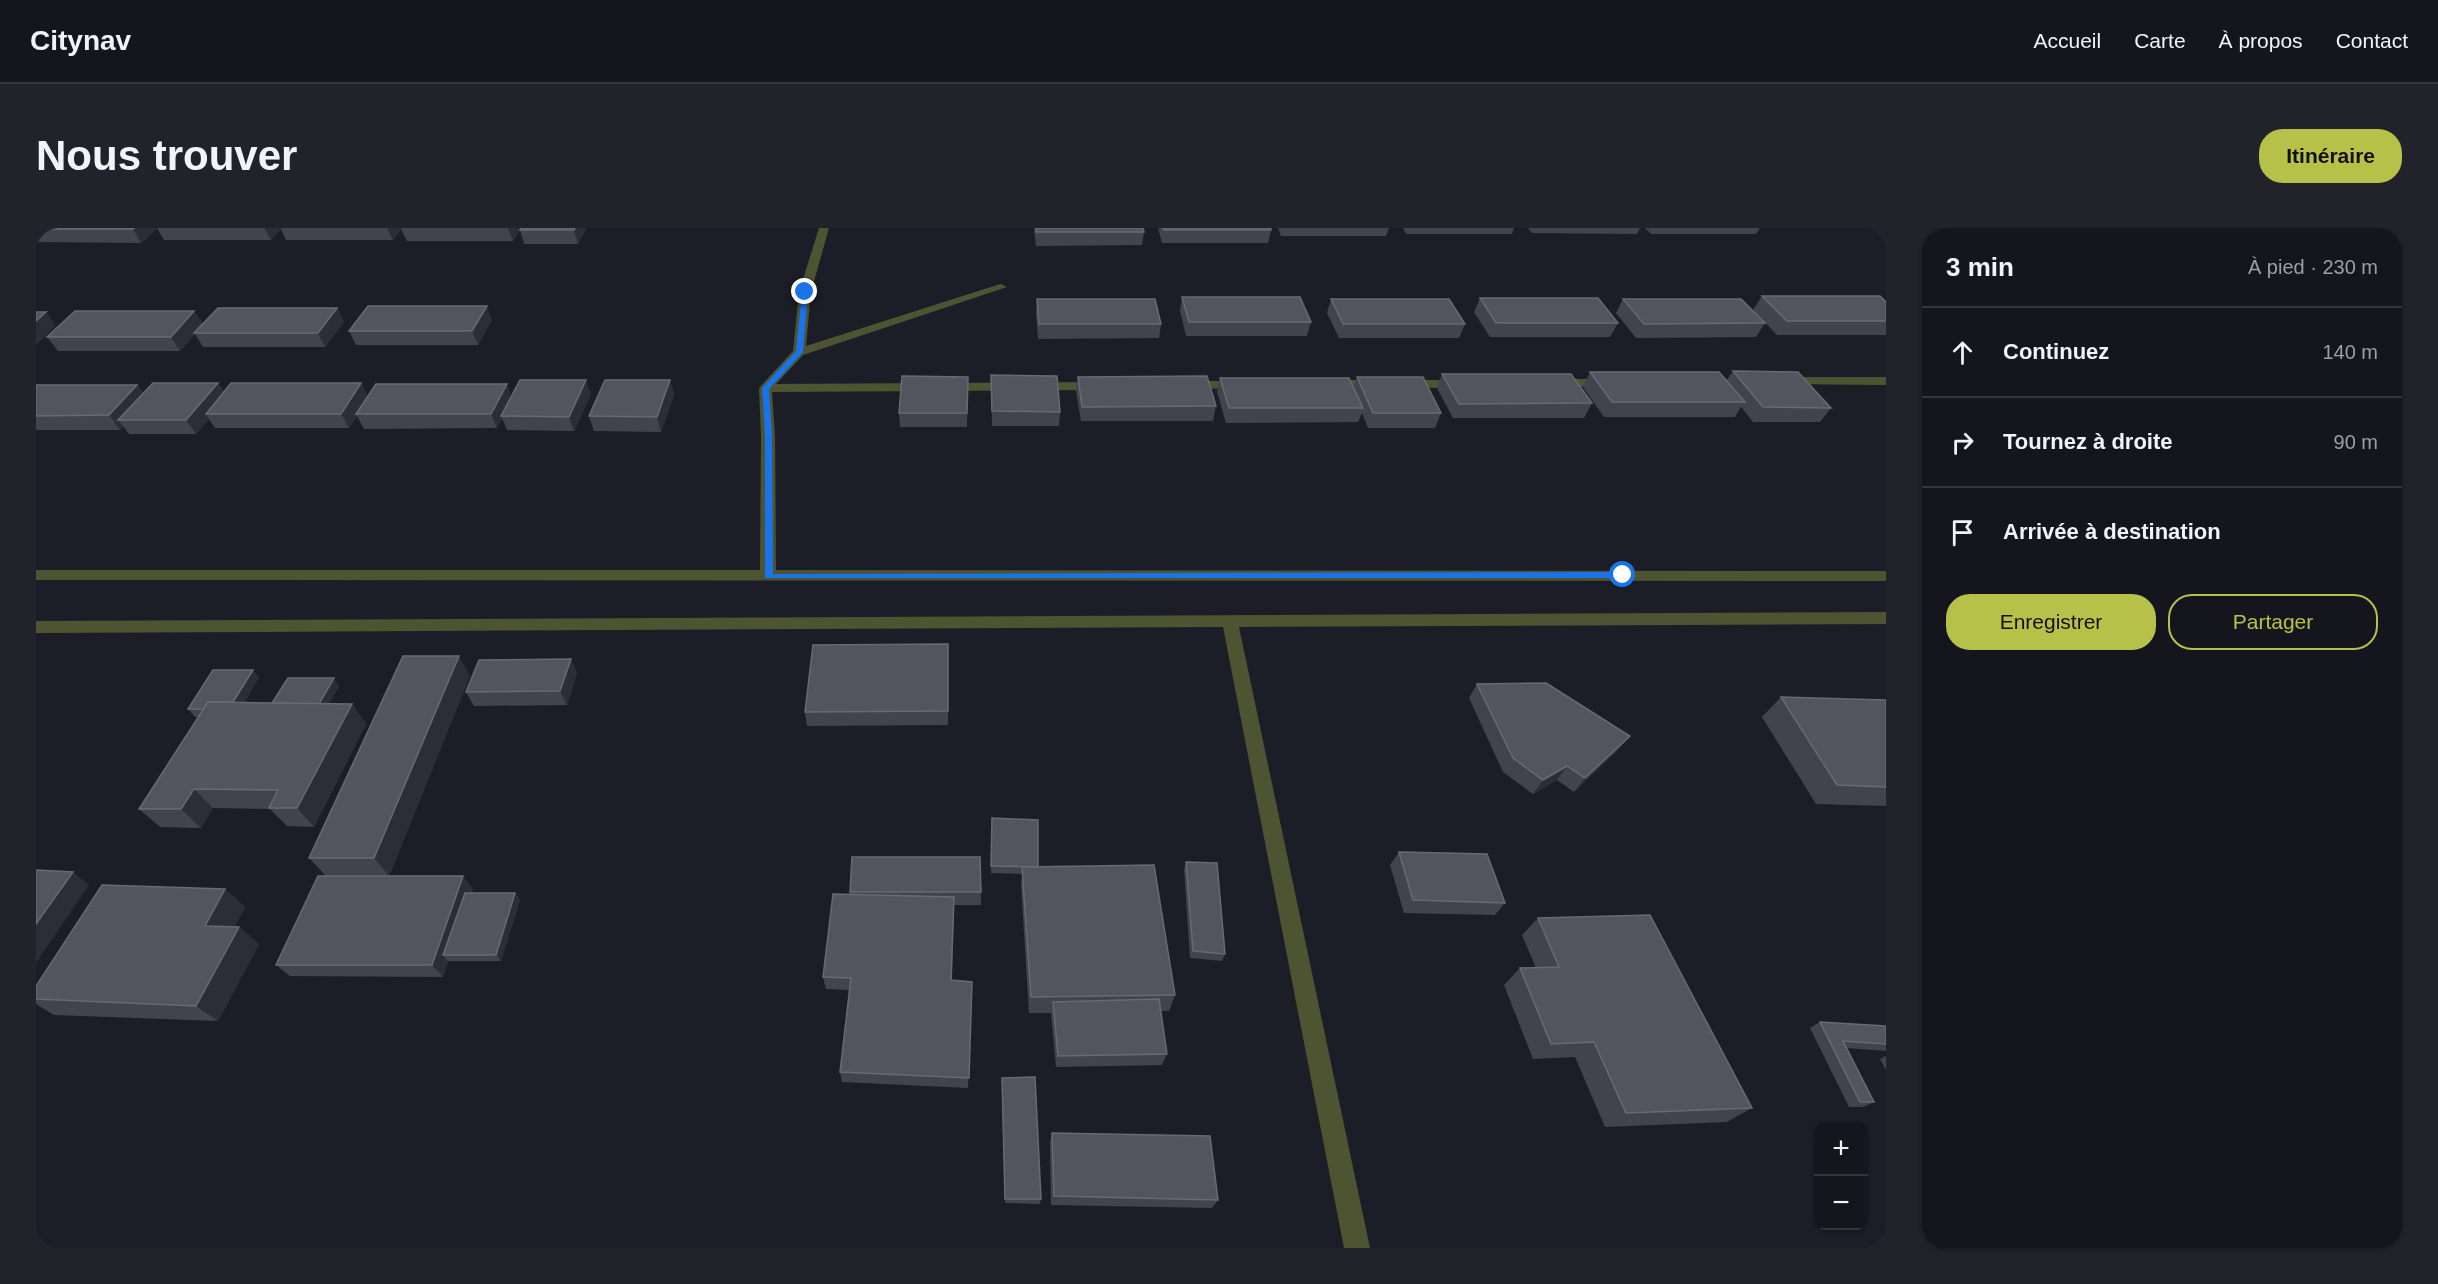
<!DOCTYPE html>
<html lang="fr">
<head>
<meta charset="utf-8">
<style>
  body { margin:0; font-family:Arial,sans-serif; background:#22232a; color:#f1f3f6 }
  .controls { position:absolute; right:18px; bottom:18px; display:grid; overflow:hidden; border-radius:12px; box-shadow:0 2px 4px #0004 }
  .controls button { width:54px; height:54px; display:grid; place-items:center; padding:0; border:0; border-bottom:2px solid #34353b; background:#15161d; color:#f1f3f6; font:30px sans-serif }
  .stop { position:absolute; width:18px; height:18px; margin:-14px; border:4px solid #1a73e8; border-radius:50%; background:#fff }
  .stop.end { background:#1a73e8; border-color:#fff; box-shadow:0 2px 6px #0008 }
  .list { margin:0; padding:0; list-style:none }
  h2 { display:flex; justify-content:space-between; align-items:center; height:78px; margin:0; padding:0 24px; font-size:26px }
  h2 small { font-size:20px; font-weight:400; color:#9d9fa4 }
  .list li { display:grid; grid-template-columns:39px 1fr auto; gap:18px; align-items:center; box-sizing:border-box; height:90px; padding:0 24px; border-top:2px solid #34353b }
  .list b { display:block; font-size:22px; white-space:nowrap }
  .list em { font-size:20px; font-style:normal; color:#9d9fa4 }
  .actions { display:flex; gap:12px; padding:18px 24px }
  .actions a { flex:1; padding:14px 0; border:2px solid #b6c149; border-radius:24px; text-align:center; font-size:21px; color:#b6c149 }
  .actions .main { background:#b6c149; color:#111 }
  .icon { flex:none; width:33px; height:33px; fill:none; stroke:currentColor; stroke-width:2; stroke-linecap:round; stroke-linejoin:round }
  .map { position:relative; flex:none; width:1850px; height:1020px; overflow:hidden; border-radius:24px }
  header { display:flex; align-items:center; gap:36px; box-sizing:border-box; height:84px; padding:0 30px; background:#15161d; border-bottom:2px solid #34353b }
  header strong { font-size:28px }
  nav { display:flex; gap:33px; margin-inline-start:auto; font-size:21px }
  .intro { display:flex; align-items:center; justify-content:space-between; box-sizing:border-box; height:144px; padding:0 36px }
  h1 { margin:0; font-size:42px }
  .button { padding:15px 27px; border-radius:24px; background:#b6c149; color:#111; font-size:21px; font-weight:700 }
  main { display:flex; gap:36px; padding:0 36px }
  aside { flex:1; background:#15161d; border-radius:24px; box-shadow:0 2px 4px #0004 }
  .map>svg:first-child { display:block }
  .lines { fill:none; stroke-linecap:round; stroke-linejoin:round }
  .minor { fill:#4e5331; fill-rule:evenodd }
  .wall { fill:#42444d }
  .shaded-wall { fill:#2c2e37 }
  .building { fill:#52545e; stroke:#686a73; stroke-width:1.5 }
  .route { fill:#1a73e8 }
</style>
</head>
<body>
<header>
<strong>Citynav</strong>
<nav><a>Accueil</a><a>Carte</a><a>À propos</a><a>Contact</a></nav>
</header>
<div class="intro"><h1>Nous trouver</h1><a class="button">Itinéraire</a></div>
<main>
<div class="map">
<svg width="1850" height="1020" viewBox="0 0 1850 1020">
  <rect width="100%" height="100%" fill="#1c1e27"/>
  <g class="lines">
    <g class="minor">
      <polygon points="783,0 793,0 775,64 770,118 961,57 965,56 971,59 767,127 740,156 1063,154 1069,158 1063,162 736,164 739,208 740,342 1850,343 1850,353 0,352 0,342 724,342 725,208 723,160 757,123 763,64"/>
      <polygon points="1748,149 1850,149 1850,157 1743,156 1742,153 1743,150"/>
      <polygon points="1517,151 1573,151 1579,155 1573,159 1512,158 1511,155 1512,152"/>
      <polygon points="1292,152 1426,152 1432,156 1426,160 1287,159 1286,156 1287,153"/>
      <polygon points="1151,153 1207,153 1213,157 1207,161 1146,160 1145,157 1146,154"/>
      <polygon points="1850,384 1850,396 1203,399 1334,1020 1308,1020 1187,399 0,405 0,393"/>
    </g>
  </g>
  <g class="wall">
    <polygon points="0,0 121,0 105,15 0,14"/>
    <polygon points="121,0 485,0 477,13 371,13 365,1 357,12 250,12 245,1 235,12 128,12"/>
    <polygon points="485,0 550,0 542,16 488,16 484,2"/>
    <polygon points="998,0 1107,0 1108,4 1106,17 1000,18"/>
    <polygon points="1122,0 1235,0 1235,2 1232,15 1126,15"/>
    <polygon points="1242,0 1353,0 1350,8 1245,8"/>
    <polygon points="1367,0 1478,0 1476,6 1370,6"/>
    <polygon points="1492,0 1604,0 1601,6 1496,5"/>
    <polygon points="1609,0 1724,0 1720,6 1615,6"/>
    <polygon points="1726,68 1850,74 1850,107 1741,107 1717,82"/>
    <polygon points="1146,69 1275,94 1271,108 1150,108 1144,83"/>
    <polygon points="1444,70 1582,95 1574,109 1454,109 1438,84"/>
    <polygon points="1001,71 1125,96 1123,110 1002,111 1000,85"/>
    <polygon points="1295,71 1429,96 1423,110 1303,110 1291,85"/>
    <polygon points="1587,71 1729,95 1720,109 1600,110 1580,85"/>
    <polygon points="301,80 308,94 289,119 167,119 159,106 144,123 22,123 11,109 158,83 167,96"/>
    <polygon points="456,92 442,117 320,117 313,103"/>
    <polygon points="1697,143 1795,180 1784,194 1717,194 1705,179 1699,189 1568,189 1547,159 1554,144 1690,153"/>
    <polygon points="1406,146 1556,175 1548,190 1417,190 1401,160"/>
    <polygon points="955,147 1024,184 1023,198 956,198"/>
    <polygon points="932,149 931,199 864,199 863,185"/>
    <polygon points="1042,149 1180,178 1177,193 1045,193 1040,163"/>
    <polygon points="1321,149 1405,185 1399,200 1332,200 1326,185 1322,194 1190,195 1181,164 1184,150 1318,160"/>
    <polygon points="634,152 638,167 625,204 558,203 553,188"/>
    <polygon points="182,155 188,164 332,168 476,168 555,166 538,203 471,202 466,190 461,200 328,201 321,188 313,200 179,200 173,191 160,206 93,206 87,198 84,202 0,202 0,157 101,157 107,165"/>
    <polygon points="912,416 912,497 771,498 769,484"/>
    <polygon points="541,445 531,477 438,478 430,464"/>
    <polygon points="434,448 353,648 437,661 435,665 479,665 484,672 465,733 412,733 407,749 254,748 240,737 290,648 273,630"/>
    <polygon points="223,449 208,475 236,475 303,458 293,476 316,476 330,496 278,599 251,598 234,581 177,580 165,600 124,599 103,581 163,489 159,489 152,481"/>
    <polygon points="1441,456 1582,522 1538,564 1521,552 1497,566 1467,544 1433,470"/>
    <polygon points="1745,469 1850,472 1850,578 1780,576 1726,489"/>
    <polygon points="956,590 1002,639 1139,767 1133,783 1125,783 1131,826 1126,837 1020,839 1015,785 993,785 985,657 986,646 955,645"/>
    <polygon points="1363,624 1469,675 1459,687 1368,685 1354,637"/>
    <polygon points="1150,634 1189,726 1186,733 1154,730 1148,641"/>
    <polygon points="189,661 209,679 198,699 223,716 182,793 18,787 0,776 0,758"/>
    <polygon points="814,664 945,664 945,677 918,677 916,752 936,754 932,860 806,854 804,844 813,762 790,761 787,749 814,666"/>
    <polygon points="1502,690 1716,880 1691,894 1569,899 1539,829 1497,831 1468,757 1484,740 1500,740 1486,707"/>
    <polygon points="1784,794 1850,798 1850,823 1810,820 1838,874 1827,879 1813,879 1774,800"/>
    <polygon points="1850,828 1850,842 1844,831"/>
    <polygon points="966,850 1005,971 1004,976 969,975"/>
    <polygon points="1016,905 1182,972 1176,980 1015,977 1014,914"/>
  </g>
  <g class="shaded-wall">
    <polygon points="98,0 121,0 105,15 97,1"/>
    <polygon points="228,0 244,0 245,1 235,12"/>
    <polygon points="351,0 365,0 365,1 357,12"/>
    <polygon points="472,0 485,0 477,13"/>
    <polygon points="539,0 550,0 542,16 538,2"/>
    <polygon points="451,78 456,92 442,117 436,103"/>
    <polygon points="301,80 308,94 289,119 282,105"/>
    <polygon points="158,83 167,97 158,105 159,106 144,123 135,109"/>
    <polygon points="10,84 20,98 0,117 0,93"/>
    <polygon points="550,152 555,166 538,203 533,189"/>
    <polygon points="634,152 638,167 625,204 621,189"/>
    <polygon points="182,155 191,170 170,186 173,191 160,206 150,192"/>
    <polygon points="325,155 333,170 320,186 321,188 313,200 305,186"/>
    <polygon points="471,156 476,170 465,188 466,190 461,200 455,186"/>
    <polygon points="101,157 111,171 82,192 87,198 84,202 73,187"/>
    <polygon points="423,428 434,448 353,648 338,630"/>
    <polygon points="535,431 541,445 531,477 524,463"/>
    <polygon points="217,442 223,449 200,488 193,481"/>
    <polygon points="298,450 303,458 283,495 277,488"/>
    <polygon points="316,476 330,496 278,599 261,580"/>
    <polygon points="1594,508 1582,522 1538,564 1549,550"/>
    <polygon points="1531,538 1521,552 1497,566 1507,552"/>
    <polygon points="158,561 177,580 165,600 145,581"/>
    <polygon points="37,644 53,657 0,735 0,696"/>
    <polygon points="427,648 437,661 414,727 407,727 412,733 407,749 396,737"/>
    <polygon points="189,661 209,679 190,715 169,698"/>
    <polygon points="479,665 484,672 465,733 460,727"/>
    <polygon points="203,699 223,716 182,793 160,778"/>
  </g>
  <g class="building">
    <polygon points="0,0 98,0 97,1 0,1"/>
    <polygon points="485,0 539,0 538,2 484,2"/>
    <polygon points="1000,0 1107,0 1108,4 1000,4"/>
    <polygon points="1127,0 1235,0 1235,2 1128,2"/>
    <polygon points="1726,68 1844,68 1850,74 1850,93 1751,93"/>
    <polygon points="1146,69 1264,69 1275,94 1153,94"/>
    <polygon points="1444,70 1562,70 1582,95 1460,95"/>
    <polygon points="1001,71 1119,71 1125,96 1003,96"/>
    <polygon points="1295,71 1413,71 1429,96 1307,96"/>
    <polygon points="1587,71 1705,71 1729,95 1608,96"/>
    <polygon points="332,78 451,78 436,103 313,103"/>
    <polygon points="182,80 301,80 282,105 158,105"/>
    <polygon points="39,83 158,83 135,109 11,109"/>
    <polygon points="0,84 10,84 0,93"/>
    <polygon points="1697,143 1762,144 1795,180 1727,179"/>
    <polygon points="1554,144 1683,144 1709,174 1576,174"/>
    <polygon points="1406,146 1535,146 1556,175 1423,176"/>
    <polygon points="955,147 1021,148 1024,184 956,183"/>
    <polygon points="866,148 932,149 931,185 863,185"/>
    <polygon points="1171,148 1180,178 1046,179 1042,149"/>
    <polygon points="1321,149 1387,149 1405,185 1337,185"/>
    <polygon points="1184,150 1313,150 1327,180 1193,180"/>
    <polygon points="484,152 550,152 533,189 465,188"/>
    <polygon points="569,152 634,152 621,189 553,188"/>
    <polygon points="117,155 182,155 150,192 82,192"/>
    <polygon points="195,155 325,155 305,186 170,186"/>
    <polygon points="340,156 471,156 455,186 320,186"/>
    <polygon points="0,157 101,157 73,187 0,188"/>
    <polygon points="912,416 912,483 769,484 777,417"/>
    <polygon points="367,428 423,428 338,630 273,630"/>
    <polygon points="535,431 524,463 430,464 443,432"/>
    <polygon points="177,442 217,442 197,474 172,474 168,481 152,481"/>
    <polygon points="252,450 298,450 283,476 236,475"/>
    <polygon points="1510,455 1594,508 1549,550 1531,538 1507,552 1477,530 1441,456"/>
    <polygon points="1745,469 1850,472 1850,559 1801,557"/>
    <polygon points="172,474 316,476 261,580 233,580 242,562 158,561 145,581 103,581"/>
    <polygon points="956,590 1002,592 1002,639 955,638"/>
    <polygon points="1363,624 1451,626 1469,675 1377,672"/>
    <polygon points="816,629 944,629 945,664 814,664"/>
    <polygon points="1150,634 1181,635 1189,726 1157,723"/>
    <polygon points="1118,637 1139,767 995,769 986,639"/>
    <polygon points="0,642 37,644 0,696"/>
    <polygon points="282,648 427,648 396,737 240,737"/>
    <polygon points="66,657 189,661 169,698 203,699 160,778 0,771 0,758"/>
    <polygon points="429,665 479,665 460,727 407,727"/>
    <polygon points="797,666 918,669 915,752 936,754 933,850 804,844 815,750 787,749"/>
    <polygon points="1614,687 1716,880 1590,885 1558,814 1515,816 1484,740 1523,739 1502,690"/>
    <polygon points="1123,771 1131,826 1022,828 1017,774"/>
    <polygon points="1784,794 1850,798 1850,816 1807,813 1838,874 1824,874"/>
    <polygon points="999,849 1005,971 969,971 966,850"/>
    <polygon points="1016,905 1174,908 1182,972 1018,968"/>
  </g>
  <polygon class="route" points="769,62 772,64 767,124 733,161 736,208 737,346 1587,344 1591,347 1587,350 729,350 729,208 726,160 760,123 766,64"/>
</svg>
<div class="controls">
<button>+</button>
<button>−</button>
</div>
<div class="stop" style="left:1587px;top:347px"></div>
<div class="stop end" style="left:769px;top:64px"></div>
</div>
<aside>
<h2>3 min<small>À pied · 230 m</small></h2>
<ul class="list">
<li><svg class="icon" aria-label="ahead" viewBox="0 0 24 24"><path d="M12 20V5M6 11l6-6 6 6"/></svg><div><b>Continuez</b></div><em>140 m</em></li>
<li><svg class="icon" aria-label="right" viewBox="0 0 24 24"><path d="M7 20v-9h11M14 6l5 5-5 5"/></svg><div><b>Tournez à droite</b></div><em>90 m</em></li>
<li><svg class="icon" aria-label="arrive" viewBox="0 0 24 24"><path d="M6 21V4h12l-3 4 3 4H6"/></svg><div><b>Arrivée à destination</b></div></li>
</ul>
<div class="actions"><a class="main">Enregistrer</a><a>Partager</a></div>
</aside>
</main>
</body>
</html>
